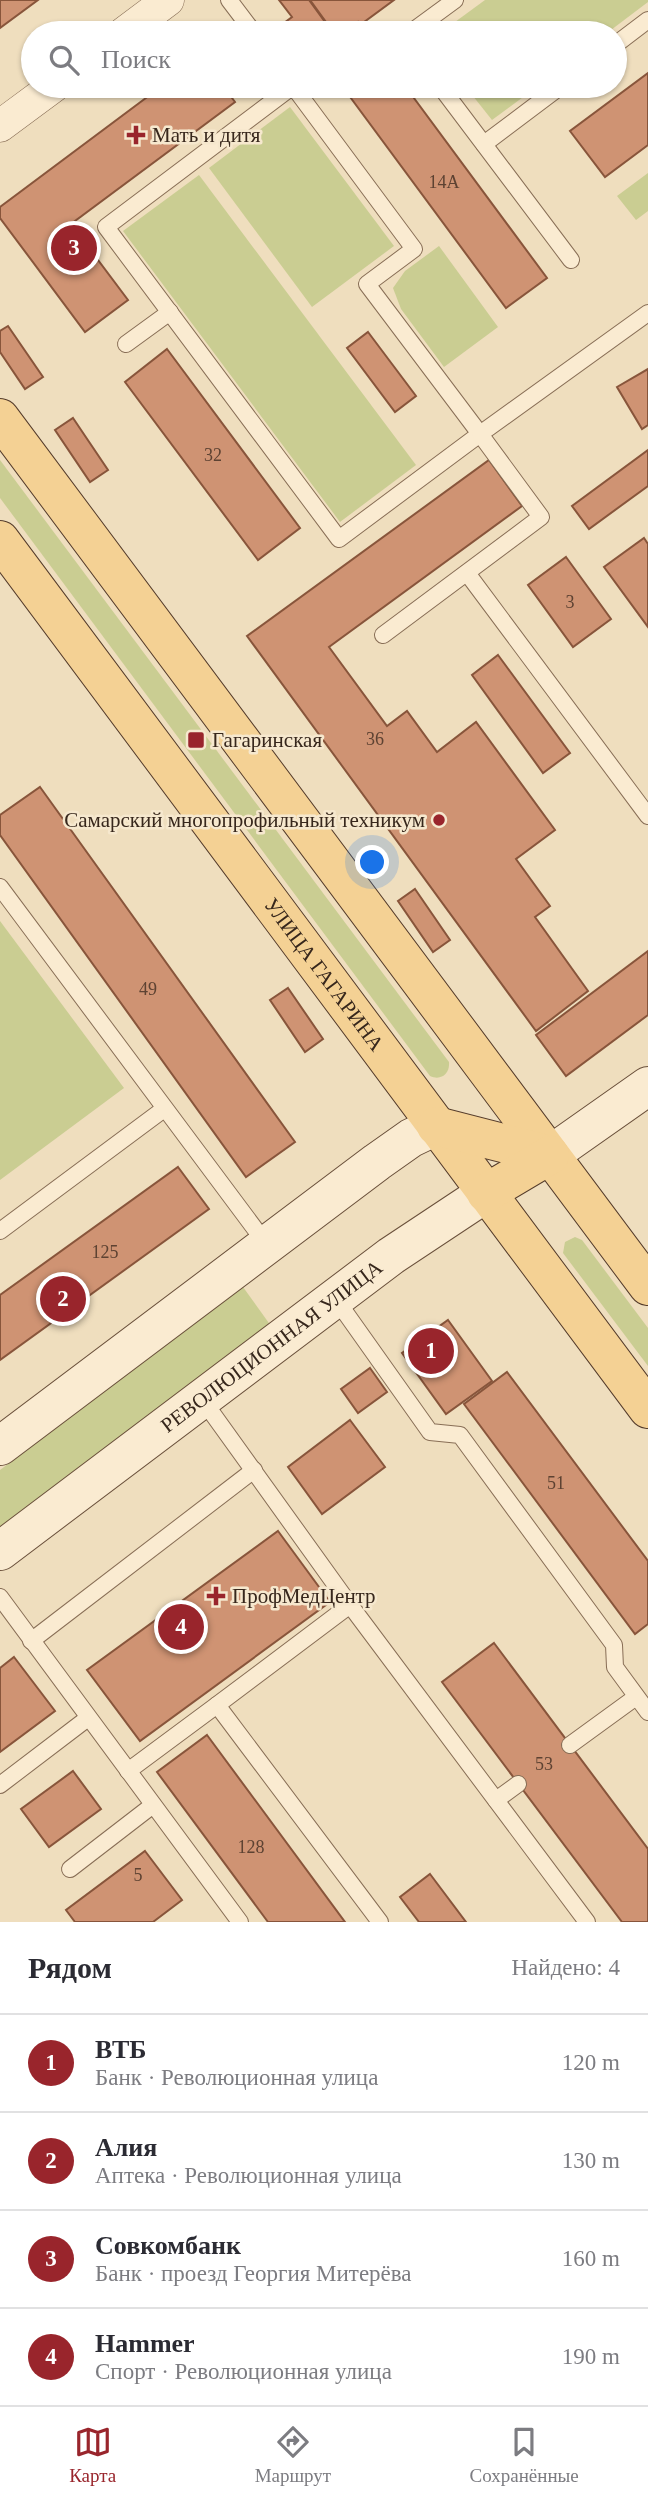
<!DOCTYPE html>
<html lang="ru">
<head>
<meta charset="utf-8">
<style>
  body { margin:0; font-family:Georgia,serif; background:#f2f2f3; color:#2b2b33 }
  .you { position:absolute; left:373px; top:863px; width:24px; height:24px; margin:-18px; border:5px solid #fff; border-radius:50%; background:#1a73e8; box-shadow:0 0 0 10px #1a73e833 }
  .badge { display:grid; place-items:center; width:46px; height:46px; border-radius:50%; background:#99252c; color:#fff; font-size:23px; font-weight:700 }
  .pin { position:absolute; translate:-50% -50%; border:4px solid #fff; box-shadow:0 2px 7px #0006 }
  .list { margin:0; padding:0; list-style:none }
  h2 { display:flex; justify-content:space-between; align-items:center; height:91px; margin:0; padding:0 28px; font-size:30px }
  h2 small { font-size:23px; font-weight:400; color:#7c7c81 }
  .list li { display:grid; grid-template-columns:46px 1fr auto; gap:21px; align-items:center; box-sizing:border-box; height:98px; padding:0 28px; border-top:2px solid #e1e1e2 }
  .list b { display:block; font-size:26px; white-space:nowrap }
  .list p { margin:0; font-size:23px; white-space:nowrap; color:#7c7c81 }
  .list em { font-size:23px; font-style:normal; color:#7c7c81 }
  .icon { flex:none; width:38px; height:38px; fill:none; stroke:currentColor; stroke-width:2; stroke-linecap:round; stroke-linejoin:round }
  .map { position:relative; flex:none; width:648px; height:1922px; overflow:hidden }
  .search { position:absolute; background:#fff; box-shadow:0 2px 5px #0004; left:21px; right:21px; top:21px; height:77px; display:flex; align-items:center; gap:18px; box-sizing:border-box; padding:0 24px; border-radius:38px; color:#7c7c81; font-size:26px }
  .sheet { height:483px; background:#fff }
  nav { display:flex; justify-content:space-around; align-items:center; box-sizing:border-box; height:98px; border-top:2px solid #e1e1e2; background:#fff; font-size:19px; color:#7c7c81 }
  nav a { display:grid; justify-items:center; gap:4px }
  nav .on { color:#99252c }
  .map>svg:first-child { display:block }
  .green { fill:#cacd92 }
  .building { fill:#cf9373; stroke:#88553b; stroke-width:2 }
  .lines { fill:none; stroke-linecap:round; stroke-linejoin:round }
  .lane-casing { stroke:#886e56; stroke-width:18 }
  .street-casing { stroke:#886e56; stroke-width:33 }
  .secondary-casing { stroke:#694f3a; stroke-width:40 }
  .primary-casing { stroke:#553c2b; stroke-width:40 }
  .lane { stroke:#faebd1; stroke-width:16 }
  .street { stroke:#faebd1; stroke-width:32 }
  .secondary { stroke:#faebd1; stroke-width:38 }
  .primary { stroke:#f4d194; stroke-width:38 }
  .poi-dot { fill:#99252c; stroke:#f6e8ce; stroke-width:2.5 }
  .labels { text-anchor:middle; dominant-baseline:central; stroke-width:5; stroke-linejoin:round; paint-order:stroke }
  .number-label { font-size:18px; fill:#5d4232 }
  .poi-label { font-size:21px; fill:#37271c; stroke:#f6e8ce; text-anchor:start }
  .street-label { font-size:21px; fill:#37271c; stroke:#f6e8ce }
</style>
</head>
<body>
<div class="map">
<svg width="648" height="1922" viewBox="0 0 648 1922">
  <rect width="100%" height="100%" fill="#efdebe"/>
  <g class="green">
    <polygon points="485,0 648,0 648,2 607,33 440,33"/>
    <polygon points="465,86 538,86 492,120"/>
    <polygon points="290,107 394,246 312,307 209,168"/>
    <polygon points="648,173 648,211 636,220 617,196"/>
    <polygon points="199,175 416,465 340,522 123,231"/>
    <polygon points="439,246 498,327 444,367 401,309 393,288 405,271"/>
    <path d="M0,460l449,602c1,12 -8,19 -19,14l-430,-578z"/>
    <polygon points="0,921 124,1088 0,1180"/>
    <polygon points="575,1237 582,1240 648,1328 648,1366 563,1253 565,1242"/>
    <polygon points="243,1287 276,1333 0,1540 0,1470"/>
  </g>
  <g class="building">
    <polygon points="0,0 38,0 0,28"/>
    <polygon points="279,0 309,0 333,33 291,33 284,23 292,17"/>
    <polygon points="310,0 394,0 360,25 358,22 349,29 352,33 334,33"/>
    <polygon points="648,73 648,145 605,177 570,131"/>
    <polygon points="162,86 223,86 235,102 71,224 128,300 85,332 0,218 0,207"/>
    <polygon points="342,86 405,86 547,278 506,308"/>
    <polygon points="8,326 43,377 25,389 0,352 0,331"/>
    <polygon points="368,332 416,396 395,412 347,348"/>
    <polygon points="167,349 300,528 258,560 125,382"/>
    <polygon points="648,369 648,425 642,429 617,387"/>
    <polygon points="73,418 108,470 90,482 55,430"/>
    <polygon points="648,450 648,486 589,529 572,506"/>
    <polygon points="489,460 522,506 329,647 387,726 407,711 437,752 476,722 555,830 516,859 550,906 535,917 588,991 536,1031 247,636"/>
    <polygon points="644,538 648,544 648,627 604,567"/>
    <polygon points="566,557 611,619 573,647 528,585"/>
    <polygon points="498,655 570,753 543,773 472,675"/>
    <polygon points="40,787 295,1142 246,1177 0,835 0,815"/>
    <polygon points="415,889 450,940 433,952 398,901"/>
    <polygon points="648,951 648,1015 566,1076 536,1035"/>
    <polygon points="288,988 323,1039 305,1052 270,1000"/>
    <polygon points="178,1167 209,1209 0,1360 0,1295"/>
    <polygon points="448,1320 492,1381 446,1414 402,1353"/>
    <polygon points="370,1368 387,1392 358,1413 341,1389"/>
    <polygon points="507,1372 648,1561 648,1624 635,1634 464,1404"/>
    <polygon points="350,1420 385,1467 322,1514 288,1467"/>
    <polygon points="278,1531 330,1602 140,1741 87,1670"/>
    <polygon points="494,1643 648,1849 648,1922 622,1922 442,1682"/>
    <polygon points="14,1657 55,1711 0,1752 0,1668"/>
    <polygon points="207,1735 345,1922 268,1922 157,1772"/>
    <polygon points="73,1771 101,1809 49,1847 21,1809"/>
    <polygon points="145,1851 182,1900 153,1922 75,1922 66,1910"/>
    <polygon points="430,1874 466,1922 419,1922 400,1897"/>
  </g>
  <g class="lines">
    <defs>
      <g id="lane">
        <polyline points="229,0 254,33"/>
        <polyline points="410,33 455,0"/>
        <polyline points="615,45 648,20"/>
        <polyline points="293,86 414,249 367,284 480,434 339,539 106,227 293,86"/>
        <polyline points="440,86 571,260"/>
        <polyline points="484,144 561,86"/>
        <polyline points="126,344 170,312"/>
        <polyline points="467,573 648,816"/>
        <polyline points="383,635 541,517 480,434 648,313"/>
        <polyline points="0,887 267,1245"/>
        <polyline points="0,1231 164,1109"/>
        <polyline points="335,1298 430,1432 460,1435 614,1645 615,1667 648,1712"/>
        <polyline points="202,1399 350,1605"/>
        <polyline points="0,1597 240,1922"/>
        <polyline points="31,1641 254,1470"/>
        <polyline points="570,1745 636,1697"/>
        <polyline points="128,1771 217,1705"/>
        <polyline points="0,1785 88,1718"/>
        <polyline points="496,1800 518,1784"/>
        <polyline points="70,1869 153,1805"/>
        <polyline points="380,1922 217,1705 350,1605 587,1922"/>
      </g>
      <g id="street">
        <polyline points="124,33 168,0"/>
        <polyline points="0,126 54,86"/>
      </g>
      <g id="secondary">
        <polyline points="550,1155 648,1086"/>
        <polyline points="0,1446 377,1162 411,1138 436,1126"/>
        <path id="s1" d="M0,1551l391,-295 95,-63"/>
      </g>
      <g id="primary">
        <polyline points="0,418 648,1286"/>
        <path id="s2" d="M0,540l648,869"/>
        <polyline points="436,1126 550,1155"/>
        <polyline points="486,1193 550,1155"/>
      </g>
    </defs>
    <use href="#lane" class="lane-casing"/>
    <use href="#street" class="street-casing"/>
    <use href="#secondary" class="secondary-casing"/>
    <use href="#primary" class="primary-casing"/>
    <use href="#lane" class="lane"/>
    <use href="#street" class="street"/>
    <use href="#secondary" class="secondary"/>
    <use href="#primary" class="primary"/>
  </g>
  <g class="poi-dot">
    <path d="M132.5 124.5h7v7h7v7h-7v7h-7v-7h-7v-7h7z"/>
    <rect x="187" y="731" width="18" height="18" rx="3.5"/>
    <circle cx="439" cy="820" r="7"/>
    <path d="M212.5 1585.5h7v7h7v7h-7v7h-7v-7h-7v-7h7z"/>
  </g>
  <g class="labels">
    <g class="number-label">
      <text x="444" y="182">14А</text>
      <text x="213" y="455">32</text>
      <text x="570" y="602">3</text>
      <text x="375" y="739">36</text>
      <text x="148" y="989">49</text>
      <text x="105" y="1252">125</text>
      <text x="556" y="1483">51</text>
      <text x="544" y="1764">53</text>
      <text x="251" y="1847">128</text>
      <text x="138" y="1875">5</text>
    </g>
    <g class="poi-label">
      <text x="152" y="135">Мать и дитя</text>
      <text x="212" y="740">Гагаринская</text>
      <text x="425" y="820" text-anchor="end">Самарский многопрофильный техникум</text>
      <text x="232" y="1596">ПрофМедЦентр</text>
    </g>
    <g class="street-label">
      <text stroke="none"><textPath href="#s2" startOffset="542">УЛИЦА ГАГАРИНА</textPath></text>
      <text stroke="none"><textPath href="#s1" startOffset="340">РЕВОЛЮЦИОННАЯ УЛИЦА</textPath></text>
    </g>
  </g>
</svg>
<div class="you"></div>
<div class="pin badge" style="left:431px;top:1351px">1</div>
<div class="pin badge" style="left:63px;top:1299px">2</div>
<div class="pin badge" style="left:74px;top:248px">3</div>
<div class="pin badge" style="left:181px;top:1627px">4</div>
<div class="search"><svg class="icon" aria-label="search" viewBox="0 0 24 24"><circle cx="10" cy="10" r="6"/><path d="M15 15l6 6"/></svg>Поиск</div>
</div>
<section class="sheet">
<h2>Рядом<small>Найдено: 4</small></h2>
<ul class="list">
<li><span class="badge">1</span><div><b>ВТБ</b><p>Банк · Революционная улица</p></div><em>120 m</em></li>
<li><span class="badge">2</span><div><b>Алия</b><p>Аптека · Революционная улица</p></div><em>130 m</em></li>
<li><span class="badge">3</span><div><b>Совкомбанк</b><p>Банк · проезд Георгия Митерёва</p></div><em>160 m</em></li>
<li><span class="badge">4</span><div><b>Hammer</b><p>Спорт · Революционная улица</p></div><em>190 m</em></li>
</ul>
</section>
<nav>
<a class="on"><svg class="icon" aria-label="map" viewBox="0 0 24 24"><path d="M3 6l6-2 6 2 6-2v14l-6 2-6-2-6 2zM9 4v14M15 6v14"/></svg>Карта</a>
<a><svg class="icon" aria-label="directions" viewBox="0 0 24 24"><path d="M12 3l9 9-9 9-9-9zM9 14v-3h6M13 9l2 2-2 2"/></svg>Маршрут</a>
<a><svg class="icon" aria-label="saved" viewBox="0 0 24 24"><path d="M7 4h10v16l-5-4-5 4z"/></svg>Сохранённые</a>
</nav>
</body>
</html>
